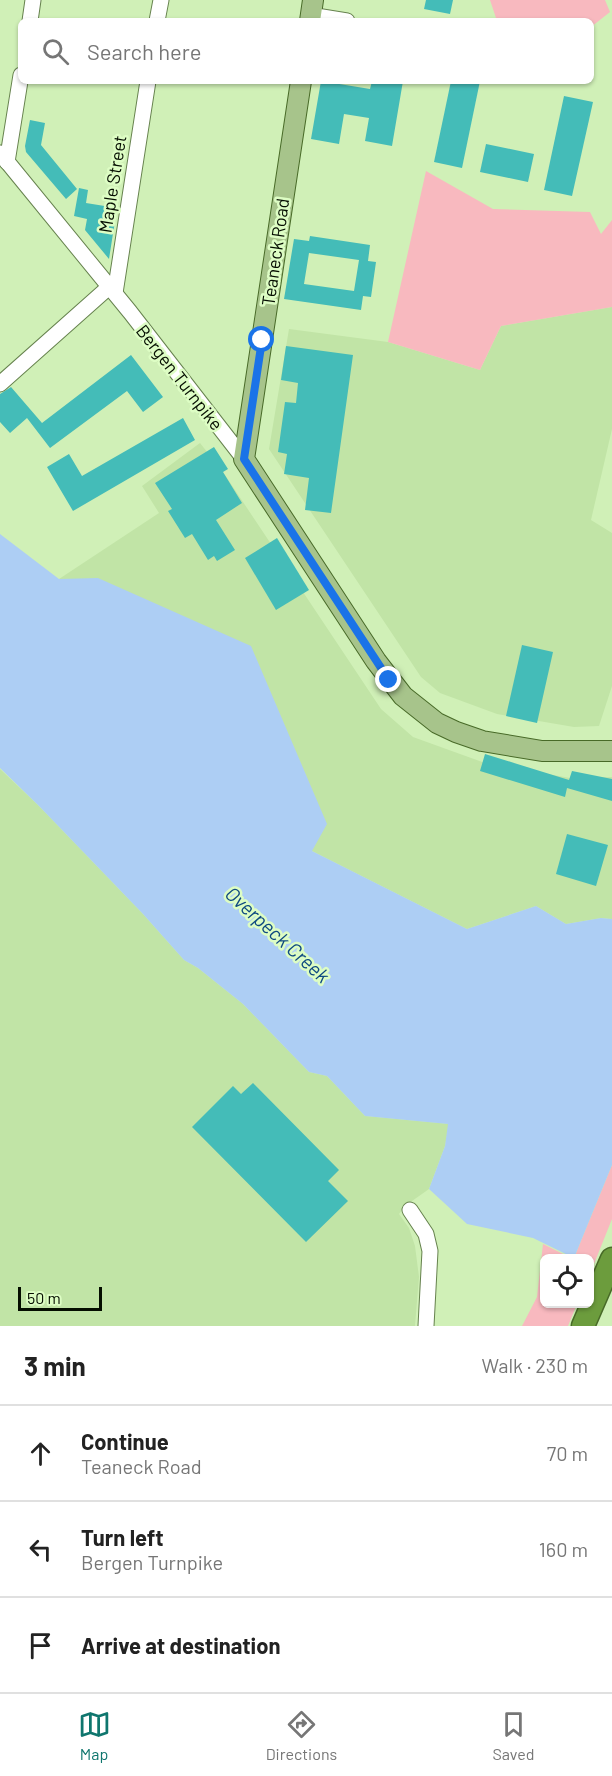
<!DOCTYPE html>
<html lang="en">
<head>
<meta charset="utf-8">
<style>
  body { margin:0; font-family:Barlow,sans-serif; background:#f2f2f2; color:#222 }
  .controls { position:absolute; right:18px; bottom:18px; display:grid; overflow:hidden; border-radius:9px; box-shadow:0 2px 4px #0004 }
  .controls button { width:54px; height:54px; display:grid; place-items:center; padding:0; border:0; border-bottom:2px solid #e0e0e0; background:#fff; color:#222; font:30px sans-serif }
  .scale { position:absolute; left:18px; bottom:15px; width:84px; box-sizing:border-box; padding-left:6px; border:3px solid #050e00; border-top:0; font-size:16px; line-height:21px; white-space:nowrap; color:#050e00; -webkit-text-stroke:4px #ddfdc4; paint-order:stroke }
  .stop { position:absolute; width:18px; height:18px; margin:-14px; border:4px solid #1a73e8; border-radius:50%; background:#fff }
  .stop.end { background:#1a73e8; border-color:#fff; box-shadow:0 2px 6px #0008 }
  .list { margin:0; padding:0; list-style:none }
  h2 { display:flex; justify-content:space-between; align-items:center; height:78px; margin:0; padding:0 24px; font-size:26px }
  h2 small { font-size:20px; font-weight:400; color:#767676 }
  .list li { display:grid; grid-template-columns:39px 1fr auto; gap:18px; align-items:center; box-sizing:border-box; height:96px; padding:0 24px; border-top:2px solid #e0e0e0 }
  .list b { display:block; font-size:22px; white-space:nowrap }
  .list p { margin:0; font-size:20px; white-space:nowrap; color:#767676 }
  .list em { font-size:20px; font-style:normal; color:#767676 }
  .icon { flex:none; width:33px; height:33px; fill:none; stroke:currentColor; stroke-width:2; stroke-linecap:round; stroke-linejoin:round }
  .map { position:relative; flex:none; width:612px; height:1326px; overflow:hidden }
  .search { position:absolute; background:#fff; box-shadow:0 2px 4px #0004; left:18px; right:18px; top:18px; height:66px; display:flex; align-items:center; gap:15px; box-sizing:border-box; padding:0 21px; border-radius:9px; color:#767676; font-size:22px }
  .sheet { height:366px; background:#fff }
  nav { display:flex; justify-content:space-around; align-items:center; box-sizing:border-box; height:84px; border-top:2px solid #e0e0e0; background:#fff; font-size:16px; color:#767676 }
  nav a { display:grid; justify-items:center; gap:3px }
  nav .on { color:#0f766e }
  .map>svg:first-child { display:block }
  .built { fill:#c1e4a6 }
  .green { fill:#f8b9bf }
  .water { fill:#adcef4 }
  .building { fill:#44bcb8; fill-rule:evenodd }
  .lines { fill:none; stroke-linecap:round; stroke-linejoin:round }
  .minor-casing { stroke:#66824e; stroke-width:17 }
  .major-casing { stroke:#486a28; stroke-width:22 }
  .highway-casing { stroke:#486a28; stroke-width:25 }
  .minor { stroke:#fff; stroke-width:15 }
  .major { stroke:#a7c48b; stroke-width:20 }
  .highway { stroke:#6c9c3d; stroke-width:22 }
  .route { stroke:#1a73e8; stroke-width:8 }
  .labels { text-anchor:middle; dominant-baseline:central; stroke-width:5; stroke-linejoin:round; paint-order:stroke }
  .street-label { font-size:18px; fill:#050e00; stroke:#ddfdc4 }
  .water-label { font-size:20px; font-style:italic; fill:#0f4a81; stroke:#ddfdc4 }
</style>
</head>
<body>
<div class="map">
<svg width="612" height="1326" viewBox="0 0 612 1326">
  <rect width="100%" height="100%" fill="#d0f0b7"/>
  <g class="built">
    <polygon points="612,307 612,429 591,520 612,533 612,686 599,726 574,727 497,714 440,693 421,677 269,449 289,329 388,342 480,370 501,326"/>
    <polygon points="200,443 223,472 381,709 413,737 485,763 570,778 612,777 612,919 601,918 566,924 536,906 467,929 312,851 59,579 159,513 142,486"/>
    <polygon points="0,769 39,806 143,914 184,960 198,968 243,1004 309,1072 327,1076 365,1116 449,1124 445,1146 429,1189 405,1206 399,1214 409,1228 415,1246 419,1277 415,1326 0,1326"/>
  </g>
  <g class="green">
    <polygon points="490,0 605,0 610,12 591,27 591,21 497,21"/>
    <polygon points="426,171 493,209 590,212 601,234 612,220 612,307 501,326 480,370 388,342"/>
    <polygon points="612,1165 612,1219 590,1274 590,1258 574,1258"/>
    <polygon points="543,1244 571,1258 544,1258 544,1304 577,1304 568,1326 522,1326 537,1297"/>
  </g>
  <polygon class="water" points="0,534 59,579 98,578 251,646 327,824 312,851 467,929 536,906 566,924 601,918 612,919 612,1165 574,1258 533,1238 467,1224 429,1189 445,1146 448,1124 365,1116 327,1076 309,1072 243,1004 198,968 184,960 143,914 39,806 0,768"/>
  <g class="building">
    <polygon points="426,0 453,0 450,14 424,9"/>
    <polygon points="321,81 370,89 372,81 403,81 392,146 365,141 369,118 344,114 339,144 311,139"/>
    <polygon points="451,81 480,81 462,168 434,162"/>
    <polygon points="564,96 593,102 572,196 544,190"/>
    <polygon points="30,120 45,123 41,145 77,189 66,199 26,152 25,146"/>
    <polygon points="486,144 534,154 528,182 480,172"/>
    <polygon points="79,188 88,190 86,203 117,208 109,259 85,230 87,219 74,216"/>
    <path d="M310,236l60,9 -2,16 8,1 -5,35 -8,-1 -2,14 -77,-11 10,-60 15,2zM309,253l50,7 -5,31 -50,-7z"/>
    <polygon points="286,346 353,355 331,513 305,510 309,478 284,474 287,454 278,452 285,402 296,403 298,383 281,380"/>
    <polygon points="131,355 163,397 143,412 127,391 50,448 27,418 10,433 0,422 0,394 11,387 42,423"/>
    <polygon points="183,418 195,440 73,511 47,467 69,454 82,476"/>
    <polygon points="214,447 228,469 223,472 242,503 216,520 235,550 217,561 214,556 208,560 192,534 185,538 168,511 172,509 155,483"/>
    <polygon points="277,538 309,590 276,610 245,558"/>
    <polygon points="522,645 553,652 537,723 506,716"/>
    <polygon points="485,754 569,780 572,771 612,779 612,801 567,788 565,797 480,771"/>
    <polygon points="567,834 608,845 596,886 556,874"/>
    <polygon points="253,1083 339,1170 328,1181 348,1201 306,1242 192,1127 233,1086 241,1094"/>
  </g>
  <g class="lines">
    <defs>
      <g id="minor">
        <polyline points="310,15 347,21"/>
        <polyline points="30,21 33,0"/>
        <polyline points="157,21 161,0"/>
        <polyline points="0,153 130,312 244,459"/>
        <polyline points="7,162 21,75"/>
        <polyline points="115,293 148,81"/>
        <polyline points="0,384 109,287"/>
        <polyline points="410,1210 426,1234 430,1251 426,1326"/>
      </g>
      <g id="major">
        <polyline points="310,21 313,0"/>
        <polyline points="301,81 244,459 376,661 403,696 437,723 456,732 482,741 542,751 612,751"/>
      </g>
      <polyline id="highway" points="583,1326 612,1259"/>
    </defs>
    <use href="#minor" class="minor-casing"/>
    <use href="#major" class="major-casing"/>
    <use href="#highway" class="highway-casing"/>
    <use href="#minor" class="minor"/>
    <use href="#major" class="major"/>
    <use href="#highway" class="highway"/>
  </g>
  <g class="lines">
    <polyline class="route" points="262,340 244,459 389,680"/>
  </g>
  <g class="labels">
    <g class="street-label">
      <text transform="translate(112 184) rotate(-81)">Maple Street</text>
      <text transform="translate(275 252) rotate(-82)">Teaneck Road</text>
      <text transform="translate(180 377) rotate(52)">Bergen Turnpike</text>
    </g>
    <g class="water-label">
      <text transform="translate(278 934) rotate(42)">Overpeck Creek</text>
    </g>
  </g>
</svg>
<div class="controls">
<button><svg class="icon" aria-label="locate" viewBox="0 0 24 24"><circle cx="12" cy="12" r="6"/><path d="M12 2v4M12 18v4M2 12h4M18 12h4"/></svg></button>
</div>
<div class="scale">50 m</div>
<div class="stop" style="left:262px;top:340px"></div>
<div class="stop end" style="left:389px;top:680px"></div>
<div class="search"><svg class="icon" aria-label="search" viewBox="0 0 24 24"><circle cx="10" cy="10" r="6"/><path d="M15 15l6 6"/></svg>Search here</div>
</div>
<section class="sheet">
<h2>3 min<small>Walk · 230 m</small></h2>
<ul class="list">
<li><svg class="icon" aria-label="ahead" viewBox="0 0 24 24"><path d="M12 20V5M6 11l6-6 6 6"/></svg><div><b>Continue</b><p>Teaneck Road</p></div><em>70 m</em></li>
<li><svg class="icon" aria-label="left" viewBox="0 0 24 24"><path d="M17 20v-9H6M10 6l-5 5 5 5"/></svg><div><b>Turn left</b><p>Bergen Turnpike</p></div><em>160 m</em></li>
<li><svg class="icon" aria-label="arrive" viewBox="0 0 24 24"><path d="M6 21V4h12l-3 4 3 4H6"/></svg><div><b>Arrive at destination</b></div></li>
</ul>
</section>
<nav>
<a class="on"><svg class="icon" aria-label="map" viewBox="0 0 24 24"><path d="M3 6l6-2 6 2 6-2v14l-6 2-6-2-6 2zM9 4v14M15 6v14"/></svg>Map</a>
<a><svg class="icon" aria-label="directions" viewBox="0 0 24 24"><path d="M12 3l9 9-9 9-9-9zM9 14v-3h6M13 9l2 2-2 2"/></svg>Directions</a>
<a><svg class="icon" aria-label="saved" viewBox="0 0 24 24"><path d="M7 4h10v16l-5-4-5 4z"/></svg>Saved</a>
</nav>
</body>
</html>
